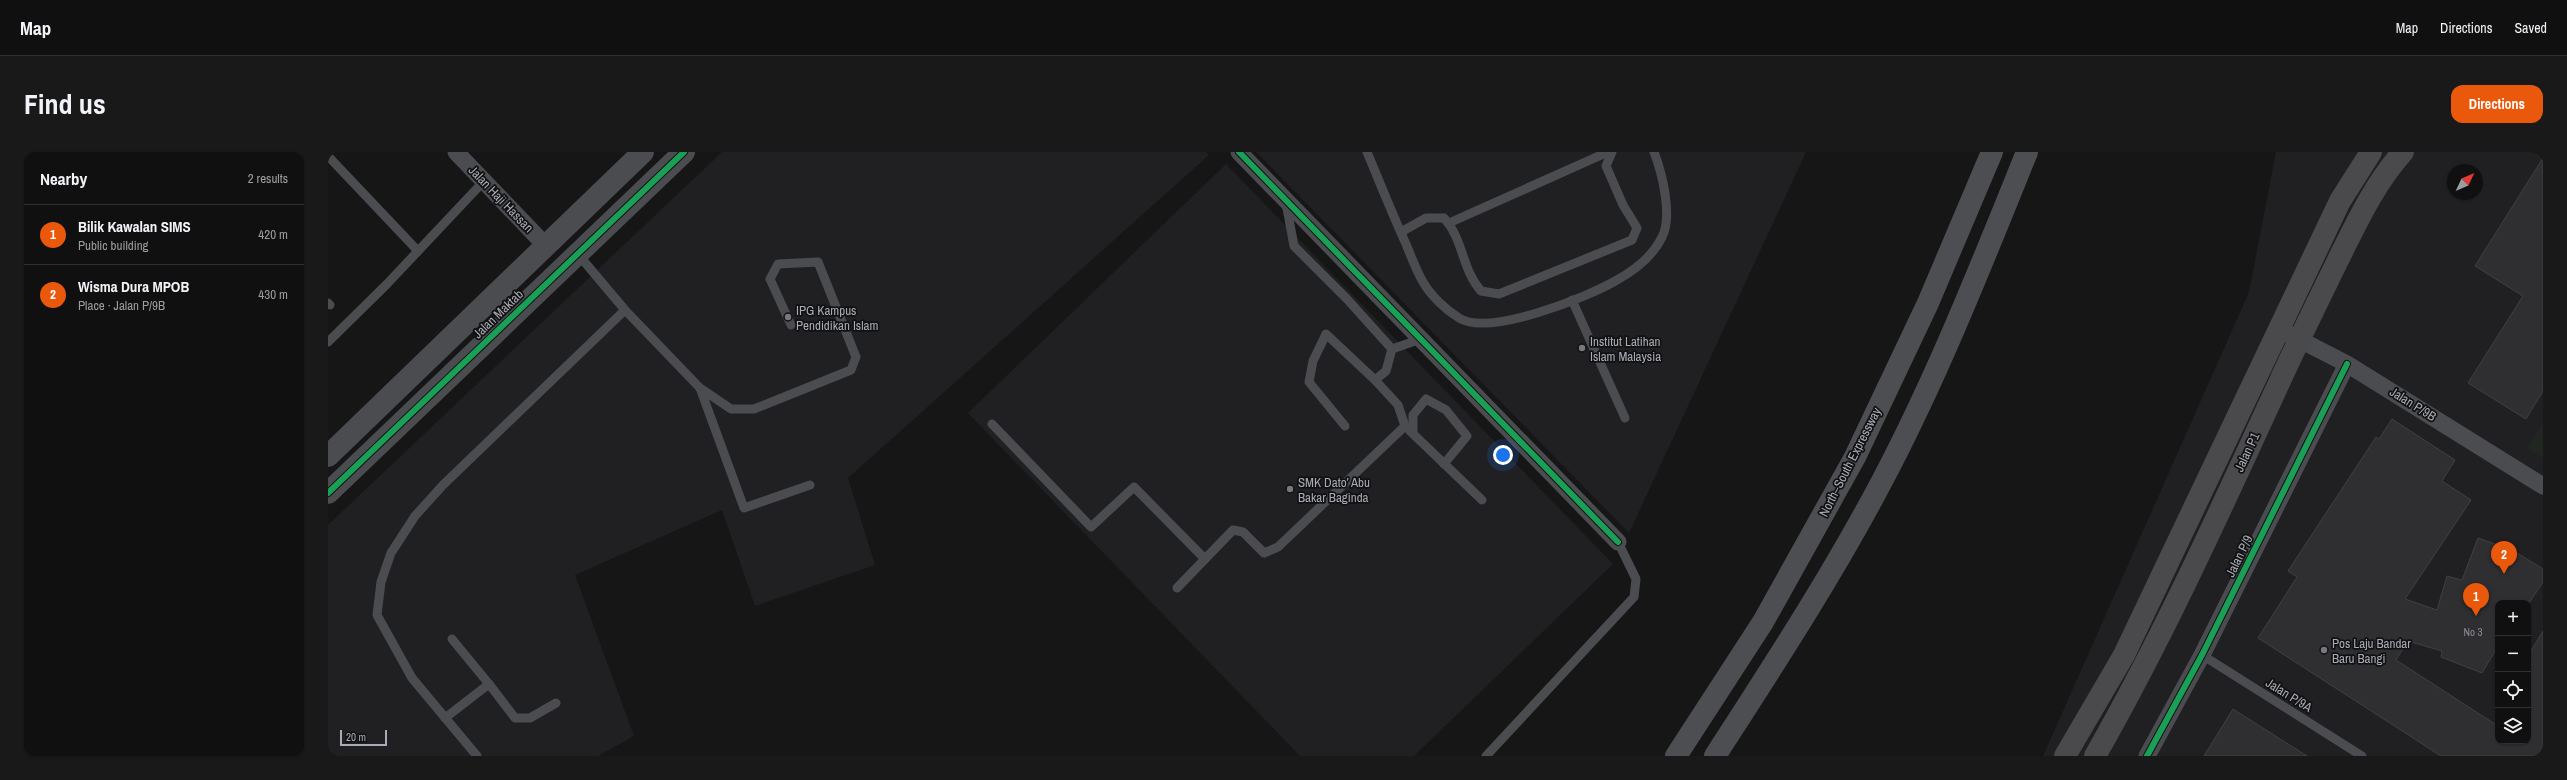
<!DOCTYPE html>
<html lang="en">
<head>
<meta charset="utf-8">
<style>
  body { margin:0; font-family:"Archivo Narrow",sans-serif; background:#19191a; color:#f1f3f6 }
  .controls { position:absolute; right:12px; bottom:12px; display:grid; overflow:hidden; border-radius:8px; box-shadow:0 1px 3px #0004 }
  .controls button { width:36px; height:36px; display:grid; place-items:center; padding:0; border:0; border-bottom:1px solid #303031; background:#101011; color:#f1f3f6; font:20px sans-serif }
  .compass { position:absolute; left:2119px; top:12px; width:36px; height:36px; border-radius:50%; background:#101011; box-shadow:0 1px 3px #0004; rotate:46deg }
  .scale { position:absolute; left:12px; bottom:10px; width:47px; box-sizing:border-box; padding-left:4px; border:2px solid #a9acb6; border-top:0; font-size:11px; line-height:14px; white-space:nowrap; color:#a9acb6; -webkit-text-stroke:3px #111112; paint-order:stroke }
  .you { position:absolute; left:1175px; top:303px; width:14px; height:14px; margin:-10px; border:3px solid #fff; border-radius:50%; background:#1a73e8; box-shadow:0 0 0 6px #1a73e833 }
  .badge { display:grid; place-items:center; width:26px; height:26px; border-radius:50%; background:#ea580c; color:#fff; font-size:13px; font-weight:700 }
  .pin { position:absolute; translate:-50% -33px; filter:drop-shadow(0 1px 2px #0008) }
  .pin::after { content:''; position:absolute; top:21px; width:14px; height:12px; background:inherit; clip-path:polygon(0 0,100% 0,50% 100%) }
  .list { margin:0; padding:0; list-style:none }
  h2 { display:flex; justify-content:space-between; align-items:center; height:52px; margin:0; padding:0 16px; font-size:17px }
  h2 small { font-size:13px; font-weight:400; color:#9c9d9f }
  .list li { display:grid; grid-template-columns:26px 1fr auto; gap:12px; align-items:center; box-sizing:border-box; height:60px; padding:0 16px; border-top:1px solid #303031 }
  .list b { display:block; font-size:15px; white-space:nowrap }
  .list p { margin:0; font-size:13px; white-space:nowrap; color:#9c9d9f }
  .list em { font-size:13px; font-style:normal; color:#9c9d9f }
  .icon { flex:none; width:22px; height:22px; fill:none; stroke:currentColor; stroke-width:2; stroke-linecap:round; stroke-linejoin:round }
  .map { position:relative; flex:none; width:2215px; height:604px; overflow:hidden; border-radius:12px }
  header { display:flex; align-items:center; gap:24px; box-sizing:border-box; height:56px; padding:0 20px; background:#101011; border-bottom:1px solid #303031 }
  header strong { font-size:19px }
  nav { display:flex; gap:22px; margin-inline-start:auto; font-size:14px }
  .intro { display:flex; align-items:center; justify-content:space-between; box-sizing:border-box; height:96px; padding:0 24px }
  h1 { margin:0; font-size:28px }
  .button { padding:10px 18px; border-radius:12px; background:#ea580c; color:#fff; font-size:14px; font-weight:700 }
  main { display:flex; gap:24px; padding:0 24px }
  aside { flex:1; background:#101011; border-radius:12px; box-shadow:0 1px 3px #0004 }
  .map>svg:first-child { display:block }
  .built { fill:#202022; fill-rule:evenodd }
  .green { fill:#202721 }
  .building { fill:#2f2f31; stroke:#3f4043 }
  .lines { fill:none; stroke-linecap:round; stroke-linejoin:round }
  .service { stroke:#4b4c4f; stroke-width:9 }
  .minor { stroke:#4b4c4f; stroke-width:17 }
  .tertiary { stroke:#4b4c4f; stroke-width:22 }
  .secondary { stroke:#4a4a4d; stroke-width:22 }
  .motorway { stroke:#4d4e51; stroke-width:22 }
  .cycleway-casing { stroke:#111112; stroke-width:8 }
  .cycleway { stroke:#1a9f57; stroke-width:6 }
  .poi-dot { fill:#76787e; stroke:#111112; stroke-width:1.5 }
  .labels { text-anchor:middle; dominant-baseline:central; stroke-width:3.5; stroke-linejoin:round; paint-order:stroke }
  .number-label { font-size:11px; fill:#8a8d95 }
  .street-label { font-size:13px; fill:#a9acb6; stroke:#111112 }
  .poi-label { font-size:13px; fill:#a9acb6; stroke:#111112; text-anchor:start }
</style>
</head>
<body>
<header>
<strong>Map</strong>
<nav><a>Map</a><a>Directions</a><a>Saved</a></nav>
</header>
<div class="intro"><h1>Find us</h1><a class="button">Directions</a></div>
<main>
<aside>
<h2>Nearby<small>2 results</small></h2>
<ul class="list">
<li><span class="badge">1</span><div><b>Bilik Kawalan SIMS</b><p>Public building</p></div><em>420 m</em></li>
<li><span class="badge">2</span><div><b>Wisma Dura MPOB</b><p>Place · Jalan P/9B</p></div><em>430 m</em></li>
</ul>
</aside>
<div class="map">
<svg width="2215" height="604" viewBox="0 0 2215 604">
  <rect width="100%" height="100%" fill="#161617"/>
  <g class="built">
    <polygon points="394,0 878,0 881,3 520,326 547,413 427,454 394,358 247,423 306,584 270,604 0,604 0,373"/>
    <polygon points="928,0 1478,0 1301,381"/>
    <path d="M1948,0h267v604h-500l206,-464zM2125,18h24v24h-24zM2170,451h30v138h-30z"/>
    <polygon points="898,12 1285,412 1086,604 972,604 640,261"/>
  </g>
  <polygon class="green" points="2215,270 2215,306 2199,296"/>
  <g class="building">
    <polygon points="2215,6 2215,239 2198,267 2140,231 2195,144 2147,114"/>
    <polygon points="2064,267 2127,308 2114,329 2143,348 2077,447 2109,458 2119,424 2134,428 2150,386 2186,399 2215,417 2215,430 2201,451 2170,451 2170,494 2154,521 2113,505 2114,499 2080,489 2068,508 2170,574 2170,589 2200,589 2200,504 2215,479 2215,604 2113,604 1930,486 1969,425 1960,419 2048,285 2051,287"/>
    <polygon points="1905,557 1979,604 1876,604"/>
  </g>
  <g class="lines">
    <g class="service">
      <path d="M1039,0c13,31 25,61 39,92 5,12 10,26 17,38 8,14 23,28 36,36 30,19 129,-21 158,-38 18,-10 36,-24 45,-43 11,-21 0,-64 -8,-85"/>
      <polyline points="0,4 90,99"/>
      <polyline points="958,51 966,94 1019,147 1064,197 1093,187"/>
      <polyline points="1121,71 1280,0"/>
      <path d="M1073,80l25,-14h18c20,22 17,50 37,73l18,3 133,-54 5,-12 -14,-23 -17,-39 6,-14"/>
      <polyline points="249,101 297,158 372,236 403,257 426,257 523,218 528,205 490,110 450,112 442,127 463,173"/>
      <polyline points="1244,148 1297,266"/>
      <polyline points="0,151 2,153"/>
      <polyline points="0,190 59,132 156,29"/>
      <polyline points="372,236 416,356 482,333"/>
      <polyline points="664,272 763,375 806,335 877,407"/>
      <polyline points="1017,274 981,230 985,209 998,182 1047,228"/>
      <polyline points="1081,278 1154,348"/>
      <polyline points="1085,281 1085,263 1098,247 1118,258 1139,284 1116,312"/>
      <polyline points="849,436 905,378 915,380 936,401 950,395 1077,274 1070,253 1047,228 1058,219 1064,197"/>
      <polyline points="124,487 161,532"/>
      <polyline points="1874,503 2034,604"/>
      <polyline points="117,566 161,532 187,566 202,566 228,551"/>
      <polyline points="149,604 84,526 49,463 53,430 63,401 87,364 115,333 297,158"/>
      <polyline points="1158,604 1306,445 1308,427 1290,390"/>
    </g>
    <g class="minor">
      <polyline points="128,0 218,94"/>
      <polyline points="911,0 1290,390"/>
      <polyline points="1951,177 2019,212 2215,334"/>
      <polyline points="1819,604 1874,503 2019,212"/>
    </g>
    <g class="tertiary">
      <polyline points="0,304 315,0"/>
      <polyline points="0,341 356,0"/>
    </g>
    <g class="secondary">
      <polyline points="1737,604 1796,503 2012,49 2043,0"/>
      <path d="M1767,604c69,-121 126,-247 184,-373 19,-42 39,-82 59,-123 19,-38 37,-77 65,-108"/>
    </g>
    <g class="motorway">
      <polyline points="1348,604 1435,470 1527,305 1600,151 1664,0"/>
      <path d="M1387,604c58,-90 117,-180 167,-275 56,-106 100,-218 145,-329"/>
    </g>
    <defs>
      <g id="cycleway">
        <polyline points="911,0 1290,390"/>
        <polyline points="0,341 356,0"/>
        <polyline points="1819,604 1874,503 2019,212"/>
      </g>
    </defs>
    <use href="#cycleway" class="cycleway-casing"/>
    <use href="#cycleway" class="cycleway"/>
  </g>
  <g class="poi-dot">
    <circle cx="460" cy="165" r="4"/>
    <circle cx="1254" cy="196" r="4"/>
    <circle cx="962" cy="337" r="4"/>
    <circle cx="1996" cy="498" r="4"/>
  </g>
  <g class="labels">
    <g class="number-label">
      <text x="2145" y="480">No 3</text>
    </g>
    <g class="street-label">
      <text transform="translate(173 47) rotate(46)">Jalan Haji Hassan</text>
      <text transform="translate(170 162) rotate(-44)">Jalan Maktab</text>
      <text transform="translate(2085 252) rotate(32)">Jalan P/9B</text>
      <text transform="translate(1919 300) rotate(-65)">Jalan P1</text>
      <text transform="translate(1522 310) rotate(-63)">North–South Expressway</text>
      <text transform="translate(1911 404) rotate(-64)">Jalan P/9</text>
      <text transform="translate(1961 543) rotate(32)">Jalan P/9A</text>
    </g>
    <g class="poi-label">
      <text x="468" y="158">IPG Kampus<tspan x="468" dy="15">Pendidikan Islam</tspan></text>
      <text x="1262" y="189">Institut Latihan<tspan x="1262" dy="15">Islam Malaysia</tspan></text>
      <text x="970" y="330">SMK Dato’ Abu<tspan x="970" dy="15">Bakar Baginda</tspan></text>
      <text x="2004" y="491">Pos Laju Bandar<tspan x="2004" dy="15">Baru Bangi</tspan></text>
    </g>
  </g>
</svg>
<div class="controls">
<button>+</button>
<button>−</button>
<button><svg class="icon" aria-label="locate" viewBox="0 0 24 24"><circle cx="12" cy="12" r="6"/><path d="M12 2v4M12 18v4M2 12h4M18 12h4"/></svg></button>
<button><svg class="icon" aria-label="layers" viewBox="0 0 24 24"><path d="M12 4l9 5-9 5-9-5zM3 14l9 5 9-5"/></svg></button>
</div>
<svg class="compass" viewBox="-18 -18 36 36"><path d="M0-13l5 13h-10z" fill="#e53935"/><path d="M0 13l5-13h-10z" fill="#9c9d9f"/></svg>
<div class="scale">20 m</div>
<div class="you"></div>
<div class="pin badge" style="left:2148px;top:464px">1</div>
<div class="pin badge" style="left:2176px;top:422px">2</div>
</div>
</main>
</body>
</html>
